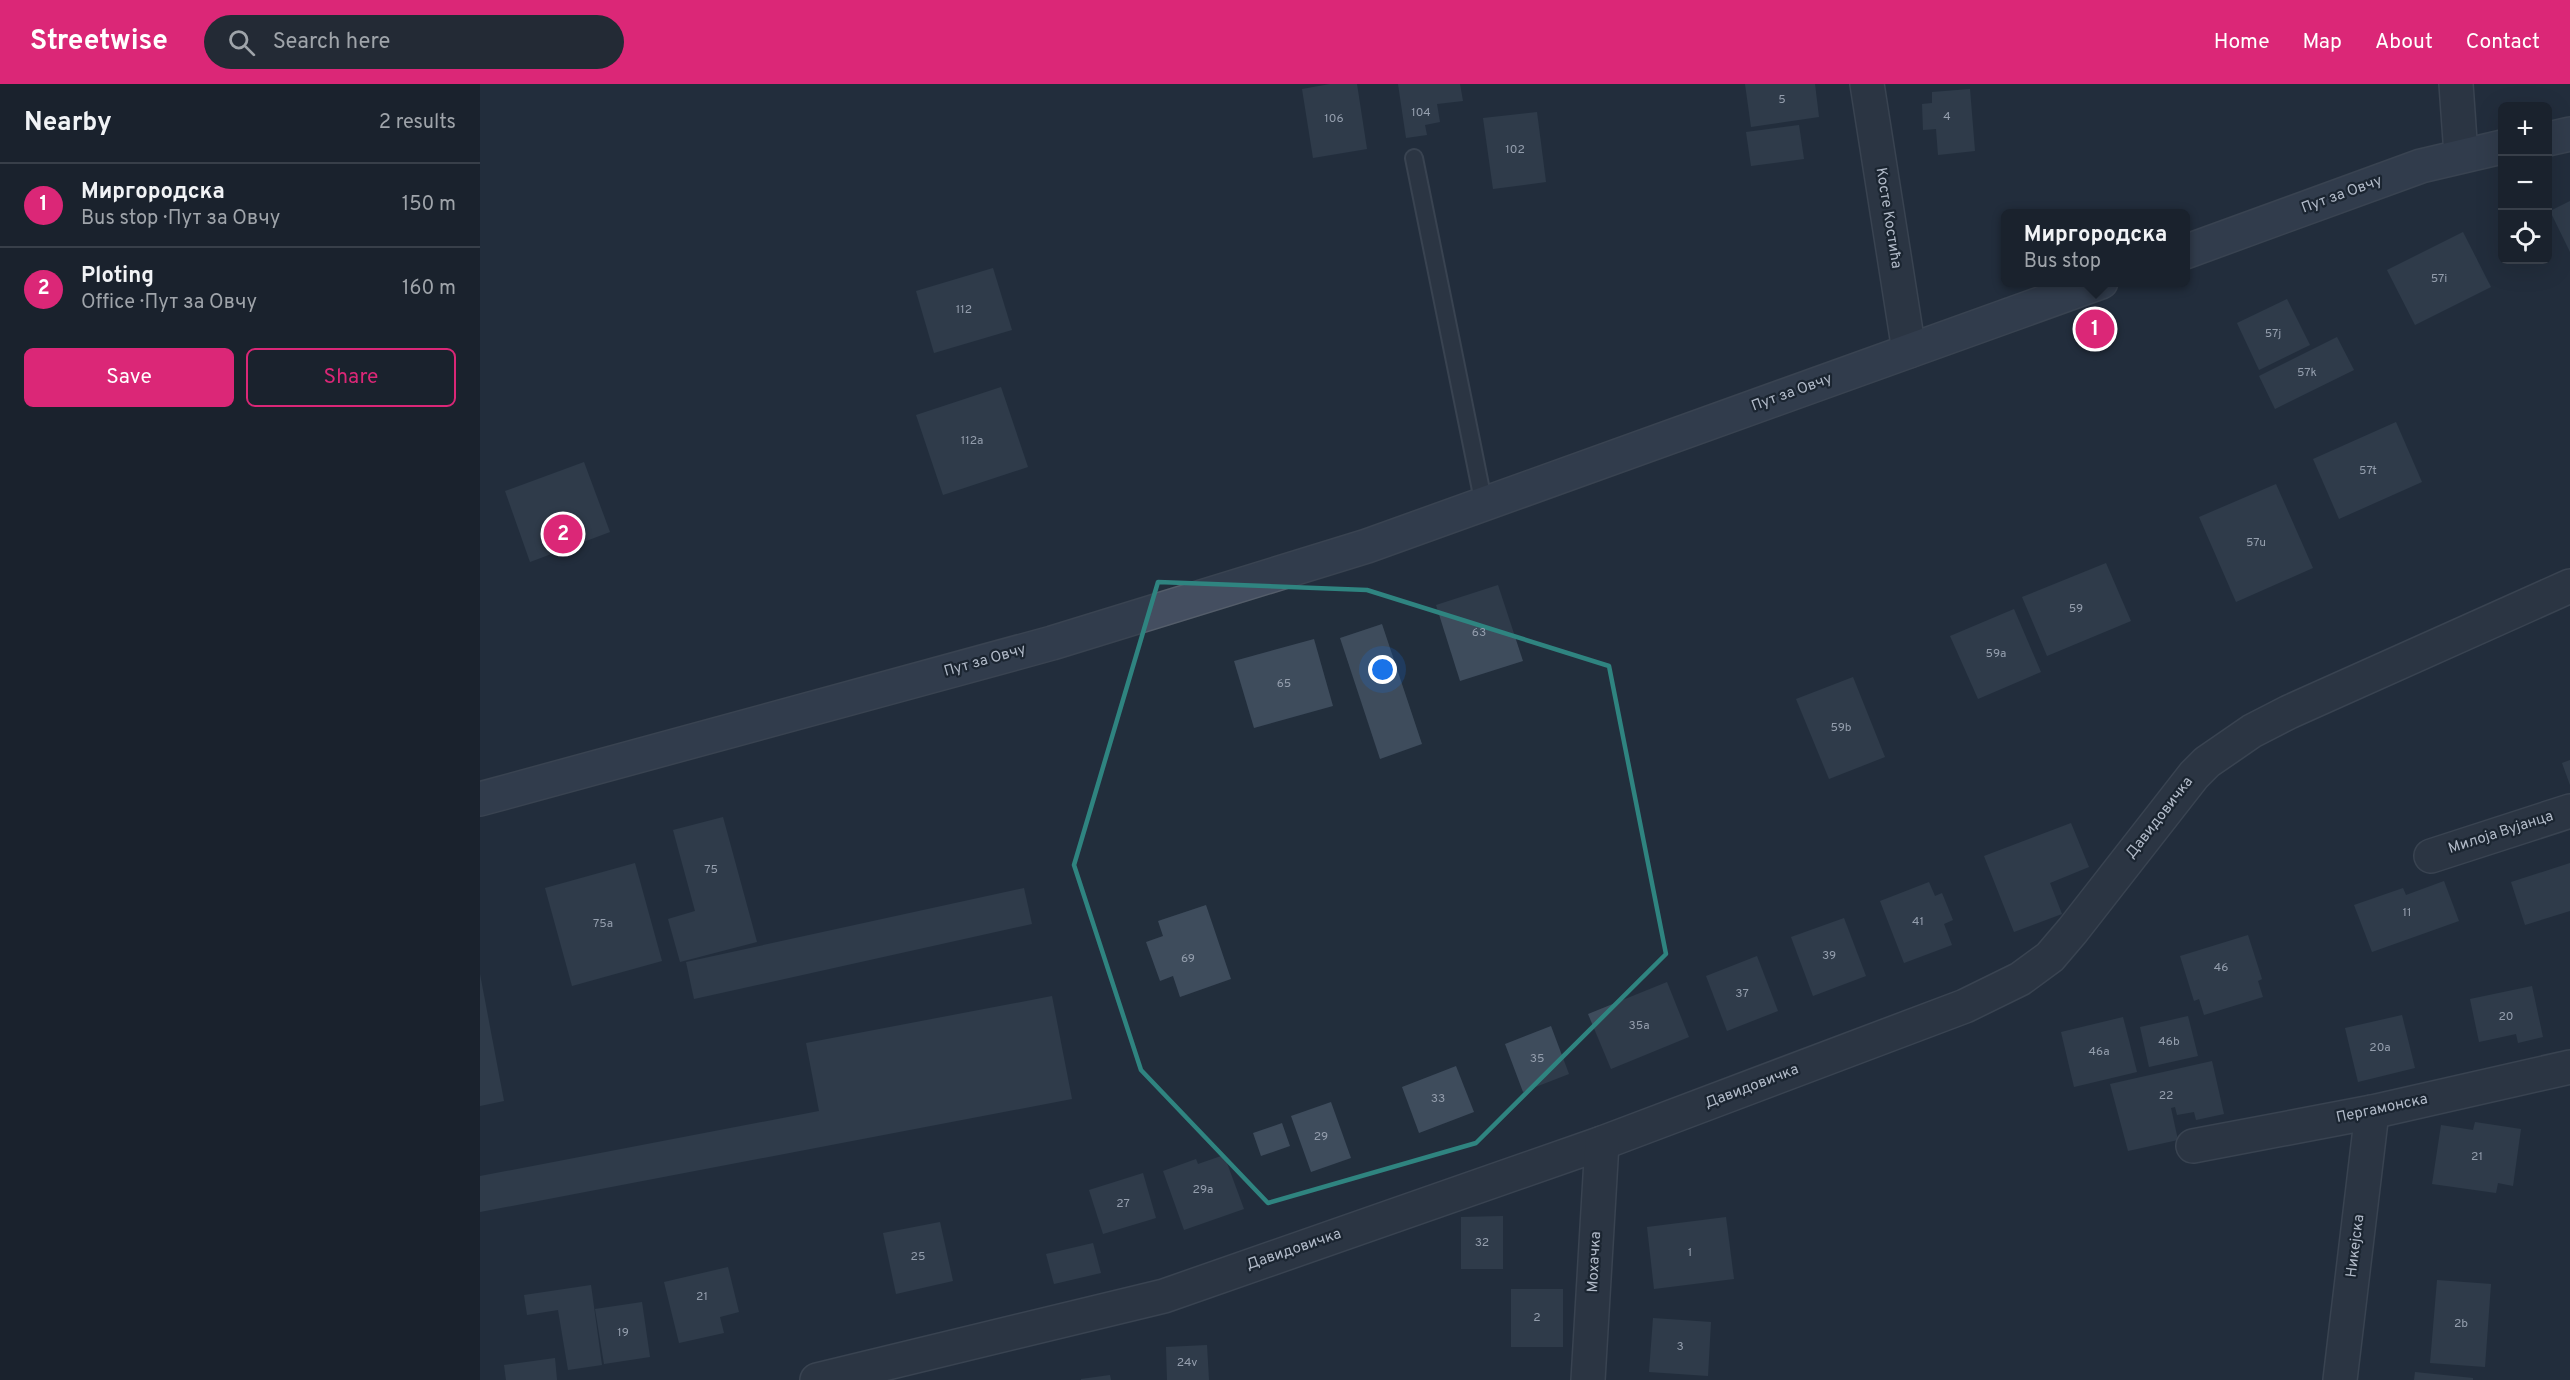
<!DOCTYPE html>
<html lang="en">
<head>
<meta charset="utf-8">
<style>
  body { margin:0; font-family:Overpass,sans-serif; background:#232a35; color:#f1f3f6 }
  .controls { position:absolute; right:18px; top:18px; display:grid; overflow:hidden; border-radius:9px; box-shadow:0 6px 24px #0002 }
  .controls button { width:54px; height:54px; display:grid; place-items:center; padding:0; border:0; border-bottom:2px solid #383f49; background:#1a222d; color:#f1f3f6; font:30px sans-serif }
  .you { position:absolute; left:903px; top:586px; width:21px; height:21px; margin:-15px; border:4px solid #fff; border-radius:50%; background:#1a73e8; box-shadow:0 0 0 9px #1a73e833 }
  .badge { display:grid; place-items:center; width:39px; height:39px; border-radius:50%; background:#db2777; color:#fff; font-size:20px; font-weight:700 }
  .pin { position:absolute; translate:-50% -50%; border:3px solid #fff; box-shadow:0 2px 6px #0006 }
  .popup { position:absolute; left:1521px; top:125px; width:189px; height:78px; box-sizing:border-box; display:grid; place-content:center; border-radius:9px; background:#1a222d; filter:drop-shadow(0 2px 4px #0005); font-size:20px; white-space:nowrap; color:#9fa4aa }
  .popup b { font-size:22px; color:#f1f3f6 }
  .popup::after { content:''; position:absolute; left:50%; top:100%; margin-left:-12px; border:12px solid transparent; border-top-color:#1a222d }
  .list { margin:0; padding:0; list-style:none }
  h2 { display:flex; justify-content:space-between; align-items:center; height:78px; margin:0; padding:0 24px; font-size:26px }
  h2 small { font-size:20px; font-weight:400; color:#9fa4aa }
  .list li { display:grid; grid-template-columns:39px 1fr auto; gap:18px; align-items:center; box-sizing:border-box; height:84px; padding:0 24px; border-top:2px solid #383f49 }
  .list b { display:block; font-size:22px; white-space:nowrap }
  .list p { margin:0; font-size:20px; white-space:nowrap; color:#9fa4aa }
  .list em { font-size:20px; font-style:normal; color:#9fa4aa }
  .actions { display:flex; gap:12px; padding:18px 24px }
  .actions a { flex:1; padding:14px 0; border:2px solid #db2777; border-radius:9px; text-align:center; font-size:21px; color:#db2777 }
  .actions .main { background:#db2777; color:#fff }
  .icon { flex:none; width:33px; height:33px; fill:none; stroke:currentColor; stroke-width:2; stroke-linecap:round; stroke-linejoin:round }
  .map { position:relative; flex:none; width:2090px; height:1296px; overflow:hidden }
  header { display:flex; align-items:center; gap:36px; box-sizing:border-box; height:84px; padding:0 30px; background:#db2777; color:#fff }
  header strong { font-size:28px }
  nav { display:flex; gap:33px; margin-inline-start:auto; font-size:21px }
  .search { width:420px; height:54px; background:#232a35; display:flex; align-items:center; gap:15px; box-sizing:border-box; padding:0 21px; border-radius:33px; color:#9fa4aa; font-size:22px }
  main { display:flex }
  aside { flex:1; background:#1a222d }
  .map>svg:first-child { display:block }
  .building { fill:#3e4c5c }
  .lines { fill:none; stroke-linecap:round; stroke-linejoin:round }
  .lane-casing { stroke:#545d6a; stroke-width:20 }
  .street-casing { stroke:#545d6a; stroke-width:36 }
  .secondary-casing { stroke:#545d6a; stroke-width:36 }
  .lane { stroke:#363f4c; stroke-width:16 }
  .street { stroke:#363f4c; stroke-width:33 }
  .secondary { stroke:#444e60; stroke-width:33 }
  .marked { fill:none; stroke:#2f8480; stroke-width:4.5; stroke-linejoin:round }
  .labels { text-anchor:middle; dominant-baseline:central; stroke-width:4.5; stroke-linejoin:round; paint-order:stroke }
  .number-label { font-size:12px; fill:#949ead }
  .street-label { font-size:15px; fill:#b1bac8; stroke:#1b2531 }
</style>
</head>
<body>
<header>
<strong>Streetwise</strong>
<div class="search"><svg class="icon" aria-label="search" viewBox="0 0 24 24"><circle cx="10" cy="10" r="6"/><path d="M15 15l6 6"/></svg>Search here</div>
<nav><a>Home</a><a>Map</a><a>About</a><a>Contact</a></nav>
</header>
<main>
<aside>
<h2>Nearby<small>2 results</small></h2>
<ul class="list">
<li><span class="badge">1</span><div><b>Миргородска</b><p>Bus stop · Пут за Овчу</p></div><em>150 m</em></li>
<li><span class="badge">2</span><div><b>Ploting</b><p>Office · Пут за Овчу</p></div><em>160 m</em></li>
</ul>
<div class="actions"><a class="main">Save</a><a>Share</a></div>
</aside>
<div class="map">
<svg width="2090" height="1296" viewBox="0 0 2090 1296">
  <rect width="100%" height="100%" fill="#222e3c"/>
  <g class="building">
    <polygon points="850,0 877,0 887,65 833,74 822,5"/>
    <polygon points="918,0 980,0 983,17 957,20 960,38 945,41 947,51 926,54"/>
    <polygon points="1265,0 1335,0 1339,33 1271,43"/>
    <polygon points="1490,5 1495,67 1458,71 1456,45 1443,46 1442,20 1452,19 1452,8"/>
    <polygon points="1057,28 1066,98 1013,105 1003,34"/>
    <polygon points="1319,41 1324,75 1271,82 1266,48"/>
    <polygon points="2090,117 2090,168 2070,127"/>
    <polygon points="1983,148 2011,203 1935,241 1907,186"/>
    <polygon points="513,184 532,246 454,269 436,207"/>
    <polygon points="1807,215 1830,261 1779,286 1757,239"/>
    <polygon points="1857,253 1874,286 1795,325 1779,292"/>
    <polygon points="521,303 548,383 463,411 436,331"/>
    <polygon points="1916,338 1942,398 1859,435 1833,375"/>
    <polygon points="104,378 130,448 50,478 25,407"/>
    <polygon points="1796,400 1833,484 1756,518 1719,433"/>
    <polygon points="1626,479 1651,537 1567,572 1542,513"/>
    <polygon points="1018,501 1043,577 980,597 956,521"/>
    <polygon points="1534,525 1561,588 1498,615 1470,552"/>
    <polygon points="902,540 942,660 900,675 860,554"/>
    <polygon points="834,555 853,622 774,644 754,577"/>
    <polygon points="1373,593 1405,673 1349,695 1316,615"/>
    <polygon points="2090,676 2090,701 2082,679"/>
    <polygon points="243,733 277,858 200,878 188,835 215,827 193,746"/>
    <polygon points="1591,739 1609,783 1570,799 1582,830 1534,848 1504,772"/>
    <polygon points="155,779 182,877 92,902 65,804"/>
    <polygon points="2090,779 2090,827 2045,841 2031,798"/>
    <polygon points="1964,797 1979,837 1892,868 1874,821 1923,804 1926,811"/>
    <polygon points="1449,798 1455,812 1462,809 1473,836 1464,840 1472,861 1424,879 1400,817"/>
    <polygon points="544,804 552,840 214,915 206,878"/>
    <polygon points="726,821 751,895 700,913 693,892 680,897 666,858 683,852 678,837"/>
    <polygon points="1364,834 1386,892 1333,912 1311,853"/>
    <polygon points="1768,851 1782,895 1778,897 1783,913 1724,931 1719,915 1714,917 1700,872"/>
    <polygon points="1277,872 1298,927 1247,947 1226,892"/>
    <polygon points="0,890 24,1017 0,1022"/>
    <polygon points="1187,898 1209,953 1131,985 1108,930"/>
    <polygon points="2052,902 2063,953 2038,959 2036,950 1999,958 1990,915"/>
    <polygon points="572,912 592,1015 0,1128 0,1092 339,1027 326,959"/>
    <polygon points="1922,931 1935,984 1878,998 1865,944"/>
    <polygon points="1708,932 1718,972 1669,983 1660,943"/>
    <polygon points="1643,933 1657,988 1594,1003 1581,948"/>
    <polygon points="1071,942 1089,990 1043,1008 1025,960"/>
    <polygon points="1732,977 1744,1030 1716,1036 1714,1028 1697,1031 1695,1023 1691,1024 1698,1056 1648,1067 1630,1000"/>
    <polygon points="976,982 994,1028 939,1049 922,1003"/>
    <polygon points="851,1018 871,1074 831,1088 811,1032"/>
    <polygon points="1995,1038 2041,1045 2033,1102 2018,1099 2016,1109 1952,1100 1961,1041 1993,1046"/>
    <polygon points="802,1039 810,1062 781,1072 773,1049"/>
    <polygon points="744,1071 764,1125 704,1146 683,1087 716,1075 718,1080"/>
    <polygon points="663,1089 676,1134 623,1150 609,1106"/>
    <polygon points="1023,1132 1023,1185 981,1185 981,1133"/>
    <polygon points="1246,1133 1254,1195 1174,1205 1167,1143"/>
    <polygon points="460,1138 473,1197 416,1210 403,1149"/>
    <polygon points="613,1159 621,1189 574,1200 566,1170"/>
    <polygon points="248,1183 259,1228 240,1233 244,1249 199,1259 184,1198"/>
    <polygon points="1957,1196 2011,1200 2005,1283 1950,1279"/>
    <polygon points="111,1201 122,1281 88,1286 78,1226 47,1231 44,1211"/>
    <rect x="1031" y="1205" width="52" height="58"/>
    <polygon points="162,1218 170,1273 124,1280 115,1225"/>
    <polygon points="1173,1234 1231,1238 1228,1292 1169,1288"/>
    <polygon points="727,1261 729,1296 687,1296 686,1263"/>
    <polygon points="75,1274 77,1296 26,1296 24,1281"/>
    <polygon points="1935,1288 1993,1294 1993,1296 1934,1296"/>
    <polygon points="630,1291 631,1296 601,1296 601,1295"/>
  </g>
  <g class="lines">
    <defs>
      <polyline id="lane" points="934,74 1004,421"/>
      <g id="street">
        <polyline points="1387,0 1429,267"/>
        <polyline points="1976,0 1981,71"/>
        <polyline points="1951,772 2090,727"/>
        <polyline points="1713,1062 1892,1028 2090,983"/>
        <polyline points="337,1296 684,1212 1122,1059 1485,922 1540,895 1570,873 1593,846 1714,691 1727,678 1772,647 1809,628 2090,502"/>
        <polyline points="1108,1296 1122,1059"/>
        <polyline points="1860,1296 1892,1028"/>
      </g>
      <g id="secondary">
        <polyline points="2068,55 2090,50"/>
        <polyline points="1705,168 1941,82 2022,63"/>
        <polyline points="0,715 572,559 887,462 1621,198"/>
      </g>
    </defs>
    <use href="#lane" class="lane-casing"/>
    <use href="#street" class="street-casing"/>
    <use href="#secondary" class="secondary-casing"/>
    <use href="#lane" class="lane"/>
    <use href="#street" class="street"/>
    <use href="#secondary" class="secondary"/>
  </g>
  <path d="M0 0H2090V1296H0ZM678,498l209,8 242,76 57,288 -190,189 -208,60 -127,-133 -67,-205z" fill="#222e3c" fill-opacity=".55" fill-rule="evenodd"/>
  <path class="marked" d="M678,498l209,8 242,76 57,288 -190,189 -208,60 -127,-133 -67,-205z"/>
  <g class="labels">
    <g class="number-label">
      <text x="1302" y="16">5</text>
      <text x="941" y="29">104</text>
      <text x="1467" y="33">4</text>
      <text x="854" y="35">106</text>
      <text x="1035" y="66">102</text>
      <text x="1959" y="195">57i</text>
      <text x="484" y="226">112</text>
      <text x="1793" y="250">57j</text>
      <text x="1827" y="289">57k</text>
      <text x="492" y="357">112a</text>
      <text x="1888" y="387">57t</text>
      <text x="1776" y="459">57u</text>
      <text x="1596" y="525">59</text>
      <text x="999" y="549">63</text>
      <text x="1516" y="570">59a</text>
      <text x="804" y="600">65</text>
      <text x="1361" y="644">59b</text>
      <text x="231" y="786">75</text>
      <text x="1927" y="829">11</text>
      <text x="1438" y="838">41</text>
      <text x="123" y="840">75a</text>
      <text x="1349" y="872">39</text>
      <text x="708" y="875">69</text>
      <text x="1741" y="884">46</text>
      <text x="1262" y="910">37</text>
      <text x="2026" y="933">20</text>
      <text x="1159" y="942">35a</text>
      <text x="1689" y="958">46b</text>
      <text x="1900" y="964">20a</text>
      <text x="1619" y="968">46a</text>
      <text x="1057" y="975">35</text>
      <text x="1686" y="1012">22</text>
      <text x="958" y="1015">33</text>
      <text x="841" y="1053">29</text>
      <text x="1997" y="1073">21</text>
      <text x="723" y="1106">29a</text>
      <text x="643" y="1120">27</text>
      <text x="1002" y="1159">32</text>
      <text x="1210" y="1169">1</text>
      <text x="438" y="1173">25</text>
      <text x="222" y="1213">21</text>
      <text x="1057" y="1234">2</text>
      <text x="1981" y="1240">2b</text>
      <text x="143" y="1249">19</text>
      <text x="1200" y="1263">3</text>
      <text x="707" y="1279">24v</text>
    </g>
    <g class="street-label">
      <text transform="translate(1862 111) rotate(-20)">Пут за Овчу</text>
      <text transform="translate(1408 134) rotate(81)">Косте Костића</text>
      <text transform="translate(1312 309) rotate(-20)">Пут за Овчу</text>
      <text transform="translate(505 577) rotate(-16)">Пут за Овчу</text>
      <text transform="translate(1680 734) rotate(-52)">Давидовичка</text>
      <text transform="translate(2021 749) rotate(-18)">Милоја Вујанца</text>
      <text transform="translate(1272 1003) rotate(-21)">Давидовичка</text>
      <text transform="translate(1902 1025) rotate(-12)">Пергамонска</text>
      <text transform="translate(1876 1162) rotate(-83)">Никејска</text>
      <text transform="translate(814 1166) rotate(-19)">Давидовичка</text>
      <text transform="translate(1115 1178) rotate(-87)">Мохачка</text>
    </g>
  </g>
</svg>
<div class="controls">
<button>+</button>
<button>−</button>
<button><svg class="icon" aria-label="locate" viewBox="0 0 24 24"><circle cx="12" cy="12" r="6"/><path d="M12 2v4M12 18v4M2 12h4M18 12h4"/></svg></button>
</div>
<div class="you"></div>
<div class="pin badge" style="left:1615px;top:245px">1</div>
<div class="popup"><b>Миргородска</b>Bus stop</div>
<div class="pin badge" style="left:83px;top:450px">2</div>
</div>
</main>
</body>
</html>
